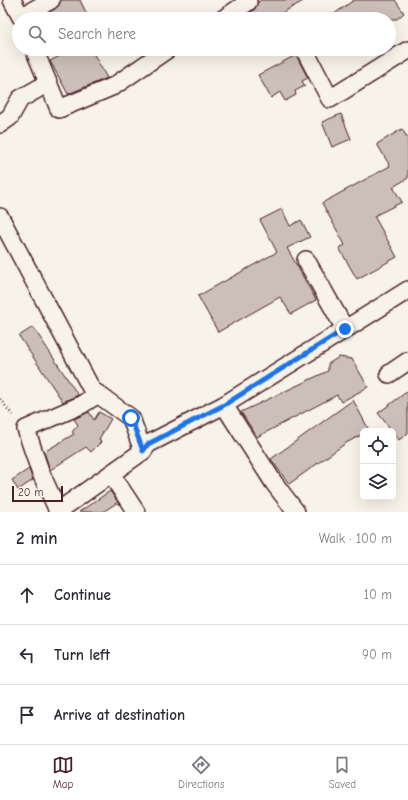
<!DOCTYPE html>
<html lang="en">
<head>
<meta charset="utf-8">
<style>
  body { margin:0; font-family:"Comic Neue",sans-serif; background:#f2f2f3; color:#2b2b33 }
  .controls { position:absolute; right:12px; bottom:12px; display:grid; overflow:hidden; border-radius:6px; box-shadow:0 4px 16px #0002 }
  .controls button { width:36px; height:36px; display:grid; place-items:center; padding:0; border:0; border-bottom:1px solid #e1e1e2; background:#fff; color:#2b2b33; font:20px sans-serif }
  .scale { position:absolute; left:12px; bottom:10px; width:51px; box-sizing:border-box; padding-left:4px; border:2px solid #4a1f2b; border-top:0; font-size:11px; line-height:14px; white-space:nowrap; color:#4a1f2b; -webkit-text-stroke:3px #f7f3e8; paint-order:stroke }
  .stop { position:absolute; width:12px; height:12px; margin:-9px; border:3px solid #1a73e8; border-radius:50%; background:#fff }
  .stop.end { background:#1a73e8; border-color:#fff; box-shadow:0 1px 4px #0008 }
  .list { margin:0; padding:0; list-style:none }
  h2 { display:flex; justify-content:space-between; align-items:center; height:52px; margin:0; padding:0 16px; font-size:17px }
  h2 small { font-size:13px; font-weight:400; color:#7c7c81 }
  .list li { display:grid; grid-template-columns:26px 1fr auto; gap:12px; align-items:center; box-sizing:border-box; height:60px; padding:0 16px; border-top:1px solid #e1e1e2 }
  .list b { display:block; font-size:15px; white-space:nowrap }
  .list em { font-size:13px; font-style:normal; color:#7c7c81 }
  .icon { flex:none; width:22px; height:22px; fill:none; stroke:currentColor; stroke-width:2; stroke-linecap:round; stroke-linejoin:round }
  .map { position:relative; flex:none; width:408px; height:512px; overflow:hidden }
  .search { position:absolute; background:#fff; box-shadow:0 4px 16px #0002; left:12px; right:12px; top:12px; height:44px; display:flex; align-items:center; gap:10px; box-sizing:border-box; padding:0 14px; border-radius:22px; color:#7c7c81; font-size:15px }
  .sheet { height:232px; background:#fff }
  nav { display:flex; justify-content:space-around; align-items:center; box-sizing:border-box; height:56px; border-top:1px solid #e1e1e2; background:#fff; font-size:11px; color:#7c7c81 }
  nav a { display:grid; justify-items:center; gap:2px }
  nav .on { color:#4a1f2b }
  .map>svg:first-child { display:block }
  .building { fill:#ccbfb9; stroke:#4a1f2b }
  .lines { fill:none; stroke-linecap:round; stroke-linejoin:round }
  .minor-casing { stroke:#4a1f2b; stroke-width:20 }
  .path { stroke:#4a1f2b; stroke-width:2.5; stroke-dasharray:1 3; stroke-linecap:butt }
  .minor { stroke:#f7f3e8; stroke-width:17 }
  .route { stroke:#1a73e8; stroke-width:5 }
</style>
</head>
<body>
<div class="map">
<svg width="408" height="512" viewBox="0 0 408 512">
  <rect width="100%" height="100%" fill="#f7f3e8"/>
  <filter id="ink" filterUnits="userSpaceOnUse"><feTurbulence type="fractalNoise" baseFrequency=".025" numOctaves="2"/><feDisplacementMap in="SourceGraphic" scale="8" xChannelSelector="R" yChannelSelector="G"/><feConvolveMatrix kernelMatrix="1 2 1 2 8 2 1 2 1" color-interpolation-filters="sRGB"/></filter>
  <g filter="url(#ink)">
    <g class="building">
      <polygon points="61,0 80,0 89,19 38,19 56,8"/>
      <polygon points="261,0 305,0 271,19 241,19 254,10 258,2"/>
      <polygon points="354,0 395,0 404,13 397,19 327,19"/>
      <polygon points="73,49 91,49 107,78 68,94 50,61"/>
      <polygon points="296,55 308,78 302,81 305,86 295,91 296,95 285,101 280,92 271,98 258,75"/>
      <polygon points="341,114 351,139 332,147 322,122"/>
      <polygon points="402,129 408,139 408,178 393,187 402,202 374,216 397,257 357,279 339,248 345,245 322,203 390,166 377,144"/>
      <polygon points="282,209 290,226 301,220 310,237 287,248 316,300 291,314 280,297 218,332 198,296 277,252 260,220"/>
      <polygon points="33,327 78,395 63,402 19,336"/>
      <polygon points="339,357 352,359 368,387 341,402 337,395 257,437 241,412 328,371 328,364"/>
      <polygon points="408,391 408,433 399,440 378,413"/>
      <polygon points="353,400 369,430 363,431 363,434 346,443 289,484 271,459"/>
      <polygon points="89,412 94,420 99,412 111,419 99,439 101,442 91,452 86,447 50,470 44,452 74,434 72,432 78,425 74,419"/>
      <polygon points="29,469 33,480 18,490 12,480"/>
      <polygon points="110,491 118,502 103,512 79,512"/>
    </g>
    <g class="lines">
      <defs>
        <g id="minor">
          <polyline points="12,0 21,17 51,0"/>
          <polyline points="223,19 248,2 247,0"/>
          <polyline points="34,49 59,109 114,86 168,49"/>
          <polyline points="304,49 330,99 408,50"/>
          <polyline points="0,124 10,117 20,99 48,83"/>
          <polyline points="0,217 92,390 131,418 143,451"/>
          <polyline points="306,260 345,329"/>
          <polyline points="389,374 408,361"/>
          <polyline points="224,405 274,483 296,512"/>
          <polyline points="111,474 136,512"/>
          <polyline points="58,511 40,471 26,429 81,405 98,394"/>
          <polyline points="57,512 143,451 148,444 224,405 408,290"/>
        </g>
      </defs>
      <use href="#minor" class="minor-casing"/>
      <polyline class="path" points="0,399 14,417"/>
      <use href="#minor" class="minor"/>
    </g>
  </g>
  <g class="lines" filter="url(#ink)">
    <polyline class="route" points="131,418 143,451 148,444 224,405 345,329"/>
  </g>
</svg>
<div class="controls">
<button><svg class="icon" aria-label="locate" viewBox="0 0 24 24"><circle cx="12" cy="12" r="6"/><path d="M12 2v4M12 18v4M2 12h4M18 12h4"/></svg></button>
<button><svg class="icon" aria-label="layers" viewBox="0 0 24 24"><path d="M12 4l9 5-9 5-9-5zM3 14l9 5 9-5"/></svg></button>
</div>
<div class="scale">20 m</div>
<div class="stop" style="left:131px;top:418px"></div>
<div class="stop end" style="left:345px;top:329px"></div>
<div class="search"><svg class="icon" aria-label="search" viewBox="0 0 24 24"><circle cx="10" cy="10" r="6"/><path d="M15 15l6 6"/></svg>Search here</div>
</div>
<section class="sheet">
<h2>2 min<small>Walk · 100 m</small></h2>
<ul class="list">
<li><svg class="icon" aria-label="ahead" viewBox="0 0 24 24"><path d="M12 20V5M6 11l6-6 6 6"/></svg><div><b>Continue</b></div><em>10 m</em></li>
<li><svg class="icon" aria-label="left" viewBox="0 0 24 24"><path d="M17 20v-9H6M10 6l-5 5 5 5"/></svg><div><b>Turn left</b></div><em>90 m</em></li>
<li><svg class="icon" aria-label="arrive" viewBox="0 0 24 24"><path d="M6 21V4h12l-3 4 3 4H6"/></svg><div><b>Arrive at destination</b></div></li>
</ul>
</section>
<nav>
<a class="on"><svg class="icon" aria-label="map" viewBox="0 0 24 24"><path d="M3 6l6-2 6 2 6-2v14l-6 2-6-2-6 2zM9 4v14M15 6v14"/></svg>Map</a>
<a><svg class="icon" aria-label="directions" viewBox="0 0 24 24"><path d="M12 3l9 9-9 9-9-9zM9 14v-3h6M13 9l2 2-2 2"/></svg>Directions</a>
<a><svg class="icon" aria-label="saved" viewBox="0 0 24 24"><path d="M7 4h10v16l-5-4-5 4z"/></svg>Saved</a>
</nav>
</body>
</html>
